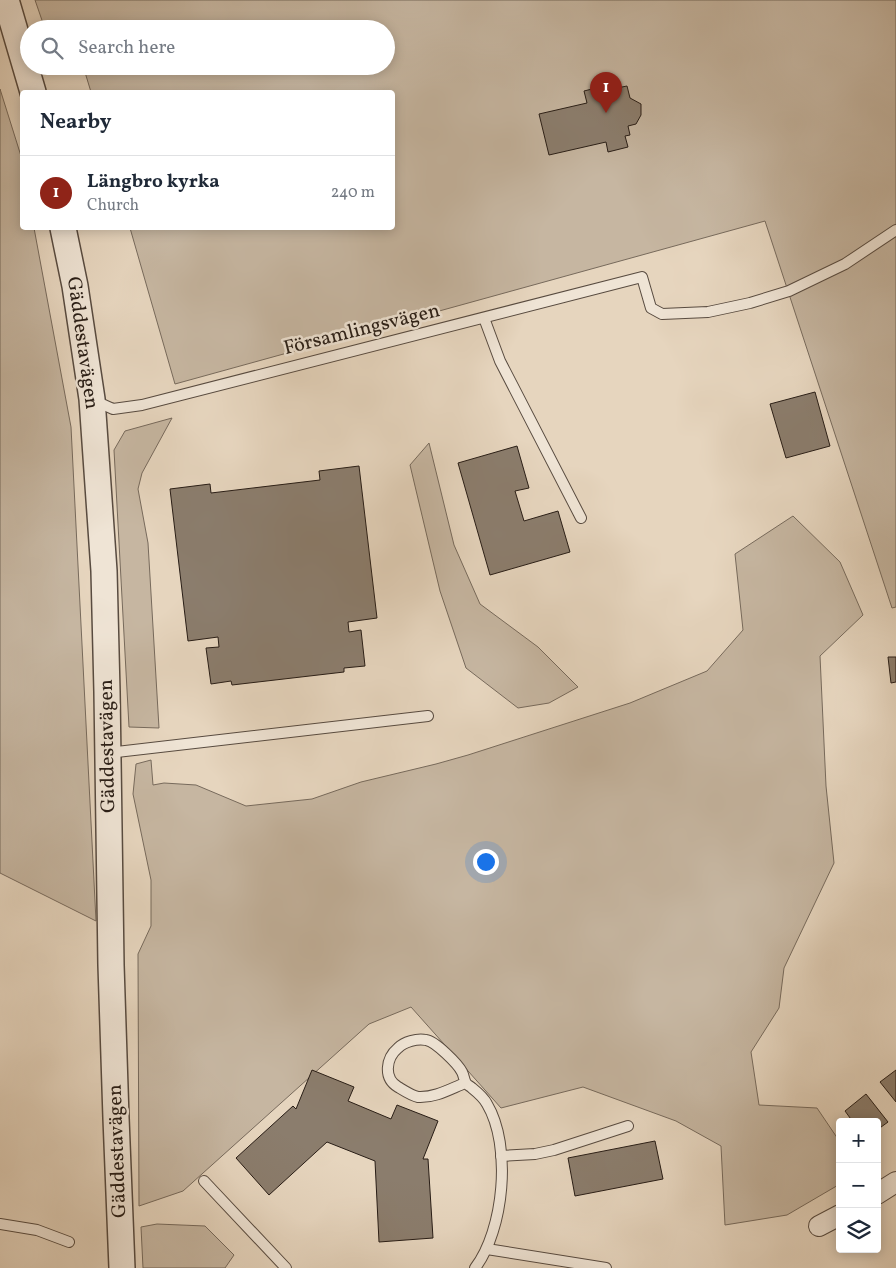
<!DOCTYPE html>
<html lang="en">
<head>
<meta charset="utf-8">
<style>
  body { margin:0; font-family:Vollkorn,serif; background:#f6f6f7; color:#1f2937 }
  .controls { position:absolute; right:15px; bottom:15px; display:grid; overflow:hidden; border-radius:5px; box-shadow:0 2px 12px #0003 }
  .controls button { width:45px; height:45px; display:grid; place-items:center; padding:0; border:0; border-bottom:1px solid #e0e1e3; background:#fff; color:#1f2937; font:25px sans-serif }
  .you { position:absolute; left:485px; top:861px; width:18px; height:18px; margin:-12px; border:4px solid #fff; border-radius:50%; background:#1a73e8; box-shadow:0 0 0 8px #1a73e833 }
  .badge { display:grid; place-items:center; width:32px; height:32px; border-radius:50%; background:#8f2418; color:#fff; font-size:16px; font-weight:700 }
  .pin { position:absolute; translate:-50% -41px; filter:drop-shadow(0 1px 2px #0008) }
  .pin::after { content:''; position:absolute; top:26px; width:18px; height:15px; background:inherit; clip-path:polygon(0 0,100% 0,50% 100%) }
  .list { margin:0; padding:0; list-style:none }
  h2 { display:flex; justify-content:space-between; align-items:center; height:65px; margin:0; padding:0 20px; font-size:21px }
  h2 small { font-size:16px; font-weight:400; color:#747a83 }
  .list li { display:grid; grid-template-columns:32px 1fr auto; gap:15px; align-items:center; box-sizing:border-box; height:75px; padding:0 20px; border-top:1px solid #e0e1e3 }
  .list b { display:block; font-size:19px; white-space:nowrap }
  .list p { margin:0; font-size:16px; white-space:nowrap; color:#747a83 }
  .list em { font-size:16px; font-style:normal; color:#747a83 }
  .icon { flex:none; width:28px; height:28px; fill:none; stroke:currentColor; stroke-width:2; stroke-linecap:round; stroke-linejoin:round }
  .map { position:relative; flex:none; width:896px; height:1268px; overflow:hidden }
  .search { position:absolute; background:#fff; box-shadow:0 2px 12px #0003; left:20px; top:20px; width:375px; height:55px; display:flex; align-items:center; gap:12px; box-sizing:border-box; padding:0 18px; border-radius:28px; color:#747a83; font-size:19px }
  .panel { position:absolute; background:#fff; box-shadow:0 2px 12px #0003; left:20px; top:90px; width:375px; height:140px; border-radius:5px }
  .map>svg:first-child { display:block }
  .green { fill:#c6b6a1; stroke:#776a5c }
  .building { fill:#8b7d6d; stroke:#281d16 }
  .lines { fill:none; stroke-linecap:round; stroke-linejoin:round }
  .service-casing { stroke:#584b40; stroke-width:12 }
  .minor-casing { stroke:#584b40; stroke-width:22 }
  .tertiary-casing { stroke:#584b40; stroke-width:28 }
  .service { stroke:#efe4d5; stroke-width:10 }
  .minor { stroke:#efe4d5; stroke-width:20 }
  .tertiary { stroke:#efe4d5; stroke-width:25 }
  .labels { text-anchor:middle; dominant-baseline:central; stroke-width:5; stroke-linejoin:round; paint-order:stroke }
  .street-label { font-size:20px; fill:#281d16; stroke:#efe4d5 }
</style>
</head>
<body>
<div class="map">
<svg width="896" height="1268" viewBox="0 0 896 1268">
  <rect width="100%" height="100%" fill="#e6d5be"/>
  <filter id="stains"><feTurbulence type="fractalNoise" baseFrequency=".004" numOctaves="4"/><feColorMatrix values="0 0 0 0 .2 0 0 0 0 .09 0 0 0 0 .02 0 0 0 .5 -.17"/></filter>
  <radialGradient id="worn" r=".72"><stop offset=".6" stop-color="#630" stop-opacity="0"/><stop offset="1" stop-color="#630" stop-opacity=".3"/></radialGradient>
  <g class="green">
    <polygon points="35,0 896,0 896,607 892,608 765,221 175,384 130,228 392,228 392,92 91,92 84,69 61,74 58,66 386,66 386,29 45,29"/>
    <polygon points="0,89 21,156 22,162 22,228 34,228 71,427 96,921 0,873"/>
    <polygon points="172,418 142,473 138,489 148,543 159,728 129,727 114,450 125,431"/>
    <polygon points="429,443 454,545 480,604 538,647 578,687 549,703 518,708 466,668 440,591 410,465"/>
    <polygon points="793,516 840,562 863,615 820,656 826,786 834,863 784,968 779,1008 751,1052 759,1105 817,1108 840,1142 840,1184 787,1215 725,1225 721,1146 676,1121 583,1087 501,1108 411,1007 369,1024 183,1191 139,1206 138,954 151,926 151,880 133,794 136,764 151,760 153,785 164,783 196,785 246,806 312,799 361,782 436,764 468,755 630,703 707,671 743,630 735,554"/>
    <polygon points="157,1224 205,1226 234,1255 225,1268 143,1268 141,1227"/>
  </g>
  <g class="building">
    <polygon points="616,83 617,88 627,86 630,98 641,104 641,115 636,124 628,126 630,135 625,136 628,147 608,152 606,142 549,155 539,114 587,103 584,91"/>
    <polygon points="815,392 830,446 786,458 770,404"/>
    <polygon points="517,446 529,488 515,491 524,521 558,511 570,552 490,575 458,463"/>
    <polygon points="359,466 377,618 348,622 349,632 361,630 365,666 344,668 344,672 232,685 231,681 211,684 206,648 219,647 218,637 188,641 170,489 210,484 211,493 320,480 319,471"/>
    <polygon points="888,657 896,657 896,682 891,683"/>
    <polygon points="312,1070 354,1087 348,1101 391,1119 397,1105 438,1121 423,1159 428,1159 433,1238 379,1242 375,1161 327,1142 269,1195 236,1158 293,1106 296,1109"/>
    <polygon points="896,1070 896,1102 880,1082"/>
    <polygon points="866,1094 888,1122 877,1130 877,1122 853,1122 845,1111"/>
    <polygon points="655,1141 663,1179 575,1196 568,1158"/>
  </g>
  <g class="lines">
    <defs>
      <g id="service">
        <polyline points="484,318 500,361 581,518"/>
        <polyline points="93,400 113,409 142,405 642,277 651,308 662,314 708,312 750,303 789,291 845,264 896,230"/>
        <polyline points="108,753 428,716"/>
        <path d="M465,1083c-15,6 -30,15 -47,14 -6,-1 -15,-7 -20,-10 -15,-9 -12,-29 0,-39 6,-6 19,-10 28,-8 9,1 32,24 36,32 2,4 2,8 4,11 1,2 4,3 6,5 5,4 12,10 15,16 25,42 17,126 -12,164"/>
        <polyline points="501,1156 535,1154 554,1150 628,1126"/>
        <polyline points="204,1181 286,1268"/>
        <polyline points="0,1224 37,1230 69,1242"/>
        <polyline points="487,1249 606,1268"/>
      </g>
      <g id="minor">
        <polyline points="877,1194 896,1182"/>
        <polyline points="819,1226 840,1215"/>
      </g>
      <g id="tertiary">
        <polyline points="6,0 33,92"/>
        <polyline points="63,228 75,286 92,399 104,571 107,692 111,965 116,1118 122,1268"/>
      </g>
    </defs>
    <use href="#service" class="service-casing"/>
    <use href="#minor" class="minor-casing"/>
    <use href="#tertiary" class="tertiary-casing"/>
    <use href="#service" class="service"/>
    <use href="#minor" class="minor"/>
    <use href="#tertiary" class="tertiary"/>
  </g>
  <g class="labels">
    <g class="street-label">
      <text transform="translate(362 330) rotate(-14)">Församlingsvägen</text>
      <text transform="translate(82 343) rotate(82)">Gäddestavägen</text>
      <text transform="translate(108 746) rotate(-91)">Gäddestavägen</text>
      <text transform="translate(118 1151) rotate(-92)">Gäddestavägen</text>
    </g>
  </g>
  <rect width="100%" height="100%" filter="url(#stains)"/>
  <rect width="100%" height="100%" fill="url(#worn)"/>
</svg>
<div class="controls">
<button>+</button>
<button>−</button>
<button><svg class="icon" aria-label="layers" viewBox="0 0 24 24"><path d="M12 4l9 5-9 5-9-5zM3 14l9 5 9-5"/></svg></button>
</div>
<div class="you"></div>
<div class="pin badge" style="left:606px;top:113px">1</div>
<div class="search"><svg class="icon" aria-label="search" viewBox="0 0 24 24"><circle cx="10" cy="10" r="6"/><path d="M15 15l6 6"/></svg>Search here</div>
<section class="panel">
<h2>Nearby<small></small></h2>
<ul class="list">
<li><span class="badge">1</span><div><b>Längbro kyrka</b><p>Church</p></div><em>240 m</em></li>
</ul>
</section>
</div>
</body>
</html>
